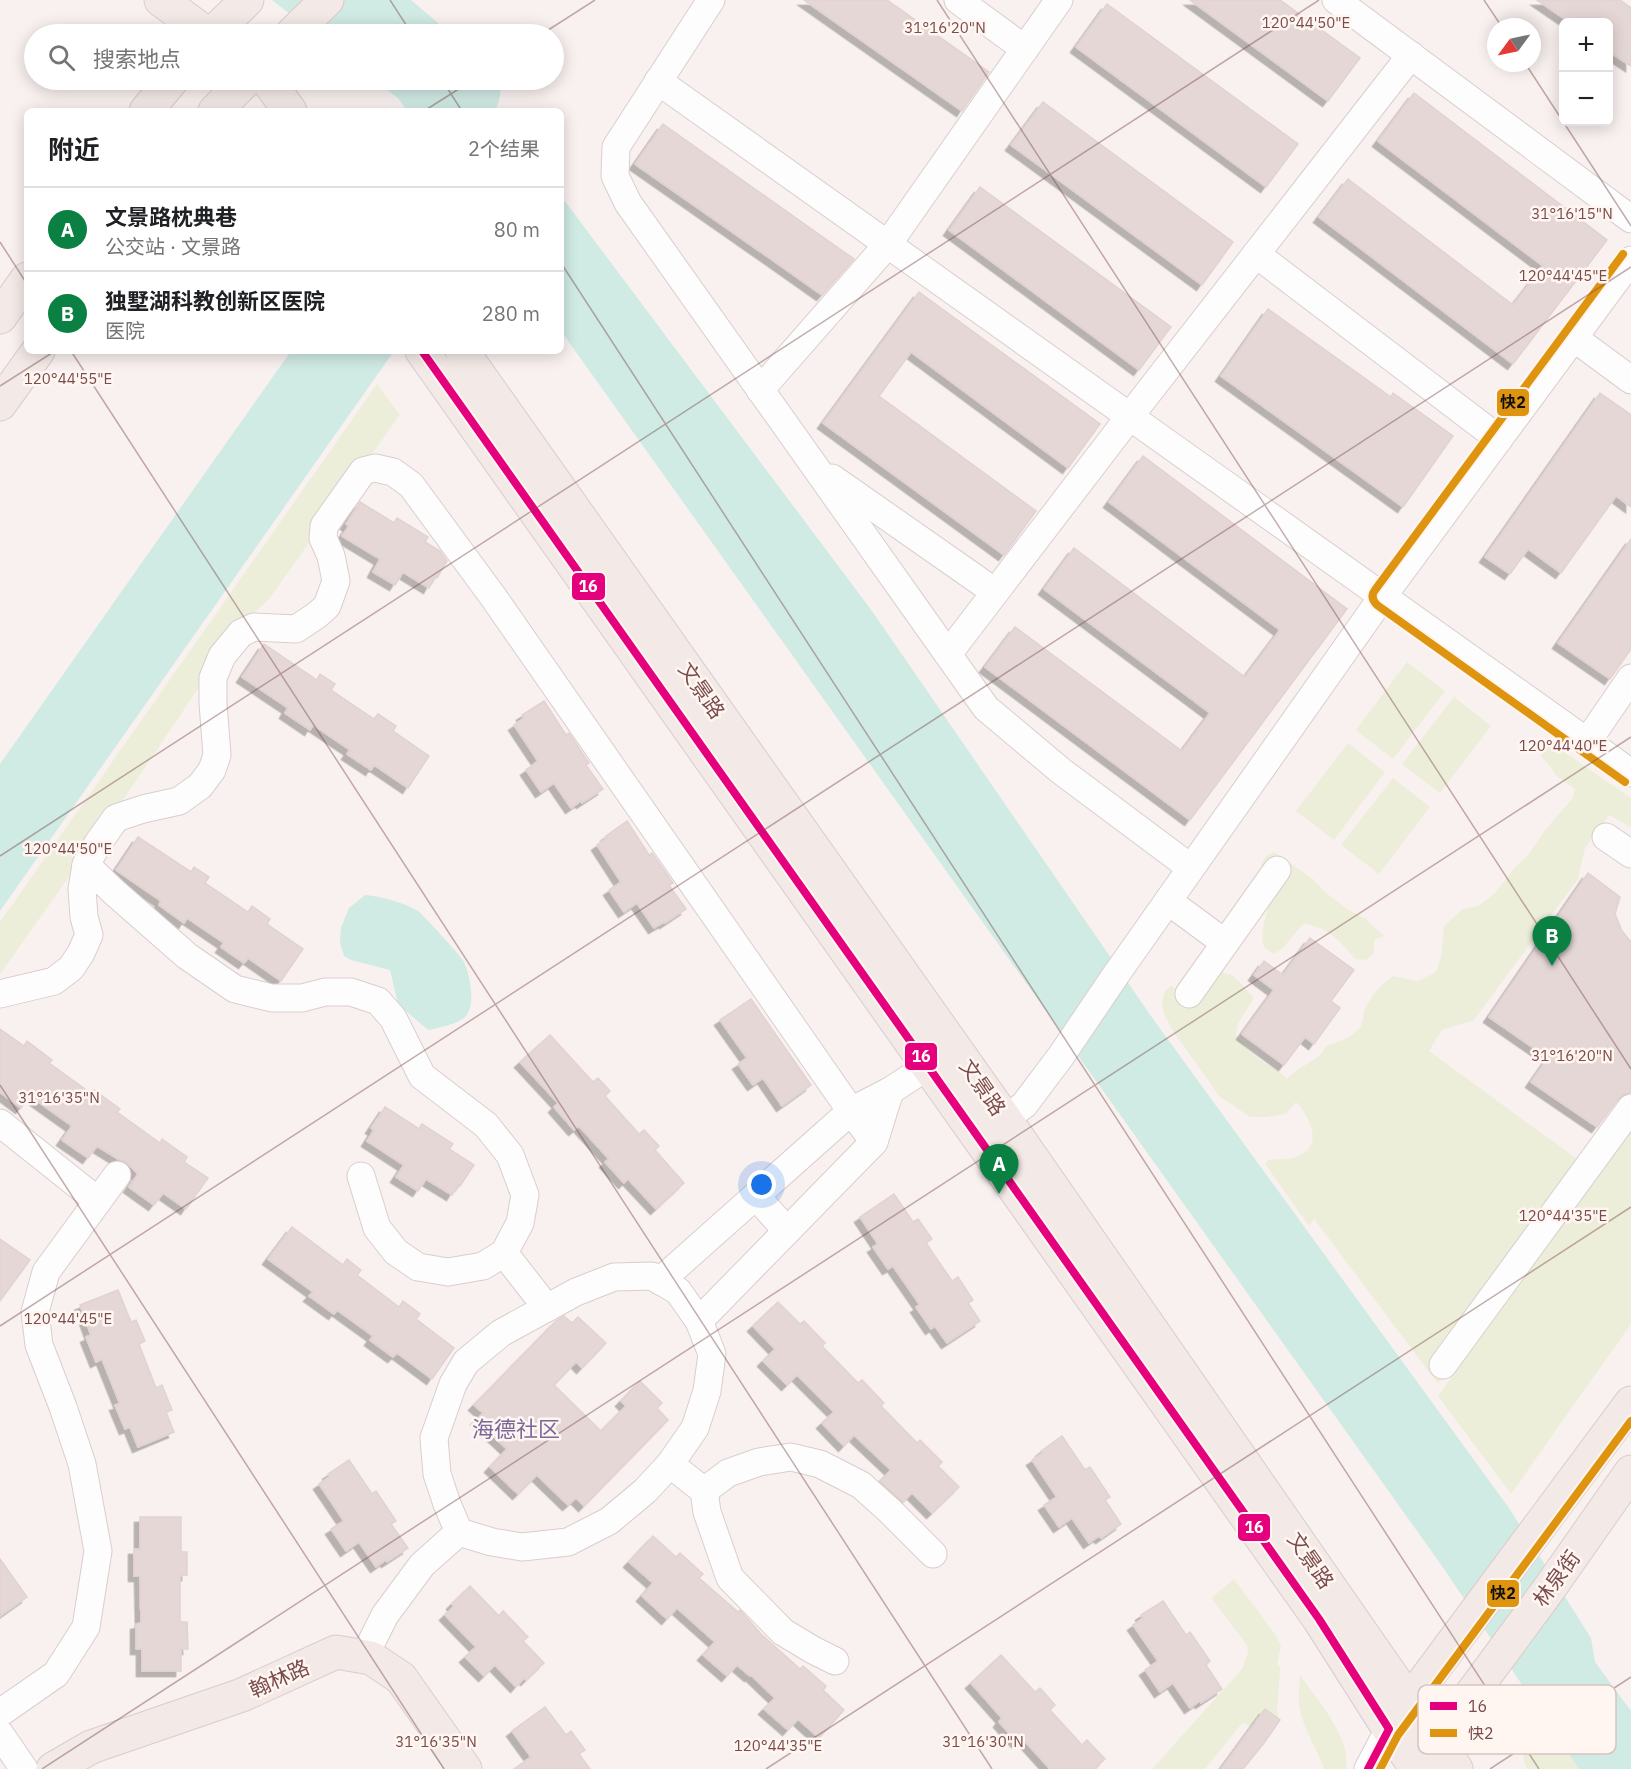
<!DOCTYPE html>
<html lang="zh">
<head>
<meta charset="utf-8">
<style>
  body { margin:0; font-family:"IBM Plex Sans","Noto Sans SC",sans-serif; background:#f2f2f2; color:#202124 }
  .controls { position:absolute; right:18px; top:18px; display:grid; overflow:hidden; border-radius:9px; box-shadow:0 3px 15px #0003 }
  .controls button { width:54px; height:54px; display:grid; place-items:center; padding:0; border:0; border-bottom:2px solid #e0e0e0; background:#fff; color:#202124; font:30px sans-serif }
  .compass { position:absolute; left:1487px; top:18px; width:54px; height:54px; border-radius:50%; background:#fff; box-shadow:0 3px 15px #0003; rotate:237deg }
  .you { position:absolute; left:762px; top:1185px; width:21px; height:21px; margin:-15px; border:4px solid #fff; border-radius:50%; background:#1a73e8; box-shadow:0 0 0 9px #1a73e833 }
  .badge { display:grid; place-items:center; width:39px; height:39px; border-radius:50%; background:#0b8043; color:#fff; font-size:20px; font-weight:700 }
  .pin { position:absolute; translate:-50% -50px; filter:drop-shadow(0 2px 3px #0008) }
  .pin::after { content:''; position:absolute; top:32px; width:21px; height:18px; background:inherit; clip-path:polygon(0 0,100% 0,50% 100%) }
  .list { margin:0; padding:0; list-style:none }
  h2 { display:flex; justify-content:space-between; align-items:center; height:78px; margin:0; padding:0 24px; font-size:26px }
  h2 small { font-size:20px; font-weight:400; color:#757577 }
  .list li { display:grid; grid-template-columns:39px 1fr auto; gap:18px; align-items:center; box-sizing:border-box; height:84px; padding:0 24px; border-top:2px solid #e0e0e0 }
  .list b { display:block; font-size:22px; white-space:nowrap }
  .list p { margin:0; font-size:20px; white-space:nowrap; color:#757577 }
  .list em { font-size:20px; font-style:normal; color:#757577 }
  .icon { flex:none; width:33px; height:33px; fill:none; stroke:currentColor; stroke-width:2; stroke-linecap:round; stroke-linejoin:round }
  .map { position:relative; flex:none; width:1631px; height:1769px; overflow:hidden }
  .search { position:absolute; background:#fff; box-shadow:0 3px 15px #0003; left:24px; top:24px; width:540px; height:66px; display:flex; align-items:center; gap:15px; box-sizing:border-box; padding:0 21px; border-radius:33px; color:#757577; font-size:22px }
  .panel { position:absolute; background:#fff; box-shadow:0 3px 15px #0003; left:24px; top:108px; width:540px; height:246px; border-radius:9px }
  .map>svg:first-child { display:block }
  .green { fill:#edeeda }
  .water { fill:#d0eae4 }
  .building { fill:#e5d7d6; stroke:#e2d2d1; stroke-width:1.5; filter:url(#shadow) }
  .lines { fill:none; stroke-linecap:round; stroke-linejoin:round }
  .minor-casing { stroke:#d9cecd; stroke-width:29 }
  .major-casing { stroke:#dacccc; stroke-width:35 }
  .minor { stroke:#fefdfd; stroke-width:27 }
  .major { stroke:#f3eae7; stroke-width:33 }
  .bus-1-casing { stroke:#fff5f1; stroke-width:12 }
  .bus-2-casing { stroke:#fff5f1; stroke-width:12 }
  .bus-1 { stroke:#e5007d; stroke-width:8 }
  .bus-2 { stroke:#de940f; stroke-width:8 }
  .ticks { fill:none; stroke:#794d4d; stroke-width:1.5; stroke-opacity:0.45 }
  .labels { text-anchor:middle; dominant-baseline:central; stroke-width:5; stroke-linejoin:round; paint-order:stroke }
  .street-label { font-size:21px; fill:#794d4d; stroke:#fff5f1 }
  .neighbourhood-label { font-size:22px; fill:#79699b; stroke:#fff5f1 }
  .key { fill:#fff5f1; stroke:#d7c3c0; stroke-width:1.5 }
  .key-label { font-size:16px; fill:#794d4d }
  .ticks-label { font-size:15px; text-anchor:middle; fill:#794d4d; stroke:#fff5f1; stroke-width:5; stroke-linejoin:round; paint-order:stroke }
  .line-badge { stroke:#fff5f1; stroke-width:2 }
  .badge-label { font-size:16px; text-anchor:middle; font-weight:bold; fill:#fff }
  .pale-badge-label { font-size:16px; text-anchor:middle; font-weight:bold; fill:#111 }
</style>
</head>
<body>
<div class="map">
<svg width="1631" height="1769" viewBox="0 0 1631 1769">
  <defs>
    <filter id="shadow"><feDropShadow dx="-5.5" dy="5.5" stdDeviation="0" flood-color="#0004"/></filter>
  </defs>
  <rect width="100%" height="100%" fill="#f9f1ef"/>
  <g class="green">
    <polygon points="377,384 400,415 269,599 239,628 113,815 0,974 0,922"/>
    <polygon points="1407,662 1445,691 1393,759 1356,730"/>
    <polygon points="1454,697 1491,726 1440,793 1402,764"/>
    <path d="M1548,741l83,57v29l-22,-12 -24,33 -7,31 -104,141 -32,10 -13,21 162,118 -153,215 -124,-165 -5,7 -44,-62 3,-4c8,-1 20,0 28,-3 29,-11 14,-39 0,-55l-10,12 -20,3h-16l-31,-21 -46,-65 -9,-17 -2,-10 2,-12 7,-6 13,7 37,-21 13,4 20,22 -16,25 -2,12c8,12 19,22 32,30 8,4 13,7 19,14 12,-14 32,-17 39,-33 12,-4 26,-8 34,-19 4,-6 2,-12 5,-18 6,-13 16,-26 28,-33l25,5 18,-9 5,-15 3,-31 19,-17 15,-3 16,-12 21,-27 13,-12 18,-26 26,-30 3,-10 -19,-13 -4,-7 -11,-13z"/>
    <polygon points="1348,743 1385,772 1334,840 1296,811"/>
    <polygon points="1393,778 1430,807 1379,874 1341,845"/>
    <path d="M1274,852l39,27 12,13 22,17 19,10 18,17 -10,4v13l-8,7 -11,-1c-14,-17 -29,-34 -52,-35l-21,25 -9,5c-1,-1 -6,-5 -8,-6 -8,-11 4,-38 5,-51 0,-10 -5,-24 -9,-32l4,-8z"/>
    <polygon points="1631,1124 1631,1324 1511,1494 1438,1396"/>
    <polygon points="1234,1579 1275,1634 1281,1646 1277,1665 1280,1667 1280,1672 1277,1711 1280,1720 1265,1709 1252,1728 1243,1722 1205,1769 1152,1769 1242,1669 1248,1653 1247,1645 1211,1598"/>
    <path d="M1300,1675c17,25 52,63 46,94h-22c-7,-20 -20,-39 -24,-59 -2,-11 -1,-24 0,-35z"/>
    <path d="M1539,1712l40,57h-52c-9,-19 -3,-43 12,-57z"/>
  </g>
  <g class="water">
    <polygon points="272,0 411,0 451,34 316,34"/>
    <path d="M374,80h125c3,11 1,19 -3,29l1,2h-90l-9,-13z"/>
    <polygon points="561,196 872,611 1153,1019 1509,1508 1591,1638 1595,1662 1631,1711 1631,1769 1579,1769 1442,1566 561,331"/>
    <polygon points="291,351 394,351 0,911 0,764"/>
    <path d="M365,895c15,1 40,8 53,16 5,4 44,46 46,51 6,13 12,42 2,54 -7,8 -28,12 -38,14l-30,-26 -8,-34 -39,-10 -7,-4 -4,-13 1,-15 8,-20z"/>
  </g>
  <g class="building">
    <polygon points="804,0 887,0 989,72 962,111"/>
    <polygon points="1190,0 1280,0 1360,58 1328,101"/>
    <polygon points="1537,0 1620,0 1631,8 1631,66 1608,51 1608,22 1569,22"/>
    <polygon points="1107,4 1298,144 1266,187 1076,47"/>
    <polygon points="1414,93 1607,240 1513,364 1319,217 1348,179 1513,305 1543,266 1378,141"/>
    <polygon points="1043,102 1233,242 1202,285 1011,145"/>
    <polygon points="663,124 796,218 854,259 822,295 768,257 635,164"/>
    <polygon points="980,187 1171,327 1139,370 949,230"/>
    <polygon points="919,292 1100,424 1068,468 911,352 879,396 1036,511 1004,555 823,423"/>
    <polygon points="1268,309 1391,397 1393,393 1453,436 1403,507 1221,376"/>
    <polygon points="1600,393 1631,415 1631,507 1616,496 1561,573 1528,549 1510,574 1485,557"/>
    <polygon points="1143,456 1347,609 1190,820 985,667 1015,627 1182,751 1210,713 1044,589 1074,548 1245,677 1280,630 1109,502"/>
    <polygon points="360,502 394,523 397,518 428,537 425,542 440,551 447,561 437,578 435,577 429,588 403,572 395,585 373,572 380,559 342,536 349,526 346,524"/>
    <polygon points="1631,539 1631,649 1610,679 1558,643"/>
    <polygon points="264,644 317,680 320,674 335,684 331,690 374,719 378,714 396,726 393,731 429,756 408,788 374,765 371,770 347,754 350,750 313,725 310,730 285,713 288,708 242,677"/>
    <polygon points="544,701 566,735 569,733 589,763 586,765 603,789 582,803 581,801 571,808 554,783 541,792 526,770 538,761 514,725 524,718 522,715"/>
    <polygon points="627,821 649,855 652,853 673,883 669,885 686,909 665,923 664,922 654,928 637,903 624,912 609,890 621,882 597,845 607,838 606,836"/>
    <polygon points="138,837 191,872 194,867 209,877 205,883 248,912 252,906 270,919 267,924 303,949 281,981 248,958 244,963 221,947 224,943 187,918 184,923 159,905 161,901 116,870"/>
    <polygon points="1588,873 1620,897 1615,914 1622,931 1631,942 1631,1093 1624,1094 1619,1098 1597,1127 1531,1082 1548,1058 1489,1017"/>
    <polygon points="1310,938 1354,970 1331,1001 1340,1008 1314,1044 1305,1037 1284,1065 1242,1034 1274,990 1254,975 1264,961 1283,975"/>
    <polygon points="751,999 811,1085 782,1106 763,1078 753,1085 738,1064 747,1058 720,1020"/>
    <polygon points="0,1029 24,1046 27,1041 52,1060 49,1063 92,1094 94,1090 120,1109 117,1112 160,1143 162,1139 187,1157 184,1162 208,1178 186,1209 163,1193 154,1205 129,1187 138,1174 126,1162 118,1159 97,1146 88,1158 62,1140 72,1126 30,1096 21,1108 0,1092"/>
    <polygon points="550,1035 593,1082 598,1078 610,1091 605,1096 639,1134 644,1130 659,1146 655,1150 684,1183 656,1209 628,1179 624,1183 605,1162 609,1159 579,1126 574,1130 554,1107 558,1103 520,1062"/>
    <polygon points="385,1107 419,1129 422,1124 453,1144 449,1149 474,1165 460,1186 458,1185 452,1195 426,1179 418,1191 396,1177 404,1165 367,1141 374,1130 371,1128"/>
    <polygon points="894,1194 913,1222 918,1219 932,1239 926,1243 952,1281 958,1277 973,1300 968,1303 980,1321 947,1343 935,1326 931,1329 916,1307 920,1305 893,1266 888,1269 873,1247 878,1244 860,1217"/>
    <polygon points="292,1227 343,1265 347,1259 361,1270 357,1275 399,1307 403,1301 420,1314 416,1319 454,1348 432,1379 397,1353 393,1357 370,1340 373,1336 337,1310 334,1314 309,1296 313,1292 268,1259"/>
    <polygon points="0,1239 30,1260 0,1301"/>
    <polygon points="118,1290 131,1322 136,1320 145,1341 139,1344 156,1388 162,1385 172,1410 166,1412 174,1432 138,1447 130,1427 125,1429 115,1405 120,1404 102,1359 96,1362 86,1337 91,1335 80,1305"/>
    <polygon points="778,1302 800,1324 804,1321 825,1343 822,1346 858,1383 862,1380 884,1403 881,1406 917,1443 920,1440 942,1462 938,1466 959,1487 932,1513 912,1493 903,1502 880,1481 891,1470 854,1435 844,1446 822,1423 834,1412 797,1375 787,1385 763,1361 775,1349 753,1326"/>
    <polygon points="564,1316 572,1323 578,1317 606,1343 582,1368 576,1362 554,1385 601,1431 626,1406 621,1401 640,1381 662,1403 657,1408 668,1420 584,1506 576,1498 568,1505 537,1475 518,1494 490,1467 507,1449 476,1420 483,1413 474,1405 556,1321"/>
    <polygon points="1062,1436 1085,1470 1090,1467 1110,1497 1105,1500 1121,1524 1101,1538 1099,1536 1089,1543 1072,1518 1059,1527 1044,1505 1057,1497 1032,1460 1043,1453 1041,1451"/>
    <polygon points="349,1460 372,1494 376,1491 396,1521 391,1524 408,1548 387,1562 386,1560 376,1567 359,1542 346,1551 331,1529 344,1521 319,1484 329,1477 328,1474"/>
    <polygon points="140,1517 181,1517 181,1552 187,1552 187,1575 180,1576 180,1622 187,1622 188,1649 181,1649 181,1671 142,1671 142,1649 136,1649 136,1624 141,1623 140,1576 134,1576 134,1549 140,1549"/>
    <polygon points="653,1536 676,1557 680,1553 703,1574 699,1578 738,1612 740,1610 761,1634 800,1669 803,1666 826,1686 823,1690 844,1710 819,1738 798,1719 788,1730 764,1709 775,1698 751,1675 750,1676 737,1665 727,1676 703,1655 715,1642 677,1608 667,1619 642,1596 653,1583 629,1562"/>
    <polygon points="0,1559 27,1597 0,1616"/>
    <polygon points="470,1586 499,1616 503,1611 528,1637 523,1641 544,1663 526,1680 524,1678 516,1687 495,1665 484,1676 465,1657 476,1647 445,1615 454,1606 452,1604"/>
    <polygon points="1163,1601 1186,1635 1190,1632 1210,1661 1206,1665 1222,1689 1201,1703 1200,1701 1190,1708 1173,1683 1160,1692 1145,1670 1158,1661 1133,1625 1143,1618 1141,1615"/>
    <polygon points="1001,1655 1035,1692 1040,1688 1055,1705 1050,1710 1082,1745 1087,1740 1105,1759 1094,1769 1050,1769 1022,1738 1017,1742 999,1722 1002,1718 971,1683"/>
    <polygon points="545,1707 566,1735 571,1731 585,1750 579,1754 590,1769 514,1769 531,1757 512,1731"/>
    <polygon points="1265,1709 1280,1720 1264,1743 1243,1769 1221,1769"/>
  </g>
  <g class="lines">
    <defs>
      <g id="minor">
        <polyline points="711,0 616,147 615,176 628,203 986,708 1061,771 1191,868"/>
        <polyline points="958,0 1025,49"/>
        <polyline points="1336,0 1631,219"/>
        <polyline points="658,81 1631,773"/>
        <polyline points="1256,254 1499,439"/>
        <polyline points="1574,338 1631,380"/>
        <polyline points="760,390 888,244 1059,0"/>
        <polyline points="832,478 995,592"/>
        <polyline points="948,654 1130,416 1411,55"/>
        <polyline points="1587,742 1631,678"/>
        <polyline points="1606,837 1631,854"/>
        <polyline points="86,865 114,892 187,956 235,989 272,998 302,998 325,992 351,992 378,1001 393,1018 422,1076 486,1125 510,1155 525,1195 520,1223 504,1253"/>
        <polyline points="1168,901 1225,943"/>
        <polyline points="0,994 54,981 71,968 81,953 89,935 84,917 82,889 86,865 98,843 116,818 143,809 179,801 200,786 212,770 217,755 213,703 213,678 222,656 241,633 254,627 296,629 317,615 327,606 336,581 331,556 323,538 324,526 363,471 375,468 393,472 411,485 494,598 851,1111 874,1142"/>
        <polyline points="1189,994 1277,870"/>
        <polyline points="1005,1119 1024,1105 1061,1056 1115,976 1383,596 1631,260"/>
        <polyline points="0,1123 98,1201"/>
        <polyline points="361,1176 377,1228 396,1252 418,1267 448,1272 483,1266 504,1253 547,1308"/>
        <polyline points="756,1196 787,1231"/>
        <polyline points="660,1281 851,1111 890,1091 928,1066"/>
        <polyline points="699,1321 874,1142 890,1091"/>
        <polyline points="1443,1365 1631,1108"/>
        <polyline points="670,1464 704,1491 707,1512 730,1578 783,1632 813,1650 835,1661"/>
        <polyline points="704,1491 728,1473 759,1462 791,1457 820,1464 861,1485 890,1511 933,1554"/>
        <polyline points="364,1657 385,1615 422,1565 459,1532 492,1542 522,1547 568,1542 609,1521 645,1491 670,1464 695,1428 707,1391 712,1354 699,1321 678,1291 652,1276 614,1277 576,1292 501,1333 466,1362 453,1384 434,1438 437,1474 447,1504 459,1532"/>
        <polyline points="0,1713 56,1674 86,1627 98,1551 82,1464 63,1407 39,1345 35,1312 46,1272 117,1175"/>
        <polyline points="0,1734 24,1769"/>
        <polyline points="1368,1769 1389,1729"/>
      </g>
      <g id="major">
        <polyline points="161,0 207,34"/>
        <polyline points="212,34 247,0"/>
        <polyline points="292,34 327,0"/>
        <polyline points="267,80 290,111"/>
        <polyline points="146,111 172,80"/>
        <polyline points="215,111 246,80"/>
        <polyline points="0,317 27,279"/>
        <polyline points="422,351 1319,1619 1389,1729 1417,1769"/>
        <polyline points="462,351 1005,1119 1456,1769"/>
        <polyline points="0,404 38,351"/>
        <polyline points="1397,1718 1631,1403"/>
        <polyline points="1425,1757 1549,1589 1631,1472"/>
        <polyline points="53,1769 91,1747 242,1695 336,1652 371,1658 401,1678 465,1769"/>
      </g>
    </defs>
    <use href="#minor" class="minor-casing"/>
    <use href="#major" class="major-casing"/>
    <use href="#minor" class="minor"/>
    <use href="#major" class="major"/>
    <defs>
      <polyline id="bus-1" points="422,351 1319,1619 1389,1729 1368,1769"/>
      <g id="bus-2">
        <path d="M1623,254l-248,336c-4,5 -3,10 2,15l248,177"/>
        <polyline points="1380,1769 1398,1735 1631,1421"/>
      </g>
    </defs>
    <use href="#bus-1" class="bus-1-casing"/>
    <use href="#bus-2" class="bus-2-casing"/>
    <use href="#bus-1" class="bus-1"/>
    <use href="#bus-2" class="bus-2"/>
  </g>
  <path class="ticks" d="M390,0l22,34M937,0l694,1069M1484,0l18,27M542,34l53,-34M1525,63l106,163M442,80l20,31M424,111l49,-31M0,242l27,42M561,263l978,1506M71,351l921,1418M0,386l55,-35M0,856l1319,-856M0,1085l444,684M0,1326l1631,-1059M42,1769l1589,-1032M766,1769l865,-562M1490,1769l141,-92"/>
  <g class="labels">
    <g class="street-label">
      <text transform="translate(702 690) rotate(55)">文景路</text>
      <text transform="translate(983 1087) rotate(55)">文景路</text>
      <text transform="translate(1311 1560) rotate(55)">文景路</text>
      <text transform="translate(1556 1578) rotate(-54)">林泉街</text>
      <text transform="translate(279 1678) rotate(-24)">翰林路</text>
    </g>
    <g class="neighbourhood-label">
      <text x="516" y="1428">海德社区</text>
    </g>
  </g>
  <rect x="1418" y="1685" width="198" height="69" rx="9" class="key"/>
  <rect x="1430" y="1702" width="27" height="8" fill="#e5007d"/>
  <rect x="1430" y="1729" width="27" height="8" fill="#de940f"/>
  <g class="key-label">
    <text x="1468" y="1712">16</text>
    <text x="1468" y="1739">快2</text>
  </g>
  <g class="ticks-label">
    <text x="1306" y="28">120°44'50"E</text>
    <text x="945" y="33">31°16'20"N</text>
    <text x="1572" y="219">31°16'15"N</text>
    <text x="1563" y="281">120°44'45"E</text>
    <text x="68" y="384">120°44'55"E</text>
    <text x="1563" y="751">120°44'40"E</text>
    <text x="68" y="854">120°44'50"E</text>
    <text x="1572" y="1061">31°16'20"N</text>
    <text x="59" y="1103">31°16'35"N</text>
    <text x="1563" y="1221">120°44'35"E</text>
    <text x="68" y="1324">120°44'45"E</text>
    <text x="436" y="1747">31°16'35"N</text>
    <text x="983" y="1747">31°16'30"N</text>
    <text x="778" y="1751">120°44'35"E</text>
  </g>
  <g class="line-badge">
    <rect x="1496" y="388" width="34" height="29" rx="6" fill="#de940f"/>
    <rect x="571" y="572" width="35" height="29" rx="6" fill="#e5007d"/>
    <rect x="904" y="1042" width="34" height="29" rx="6" fill="#e5007d"/>
    <rect x="1237" y="1513" width="34" height="29" rx="6" fill="#e5007d"/>
    <rect x="1486" y="1579" width="34" height="29" rx="6" fill="#de940f"/>
  </g>
  <g class="badge-label">
    <text x="588" y="592">16</text>
    <text x="921" y="1062">16</text>
    <text x="1254" y="1533">16</text>
  </g>
  <g class="pale-badge-label">
    <text x="1513" y="408">快2</text>
    <text x="1503" y="1599">快2</text>
  </g>
</svg>
<div class="controls">
<button>+</button>
<button>−</button>
</div>
<svg class="compass" viewBox="-18 -18 36 36"><path d="M0-13l5 13h-10z" fill="#e53935"/><path d="M0 13l5-13h-10z" fill="#757577"/></svg>
<div class="you"></div>
<div class="pin badge" style="left:999px;top:1194px">A</div>
<div class="pin badge" style="left:1552px;top:966px">B</div>
<div class="search"><svg class="icon" aria-label="search" viewBox="0 0 24 24"><circle cx="10" cy="10" r="6"/><path d="M15 15l6 6"/></svg>搜索地点</div>
<section class="panel">
<h2>附近<small>2个结果</small></h2>
<ul class="list">
<li><span class="badge">A</span><div><b>文景路枕典巷</b><p>公交站 · 文景路</p></div><em>80 m</em></li>
<li><span class="badge">B</span><div><b>独墅湖科教创新区医院</b><p>医院</p></div><em>280 m</em></li>
</ul>
</section>
</div>
</body>
</html>
